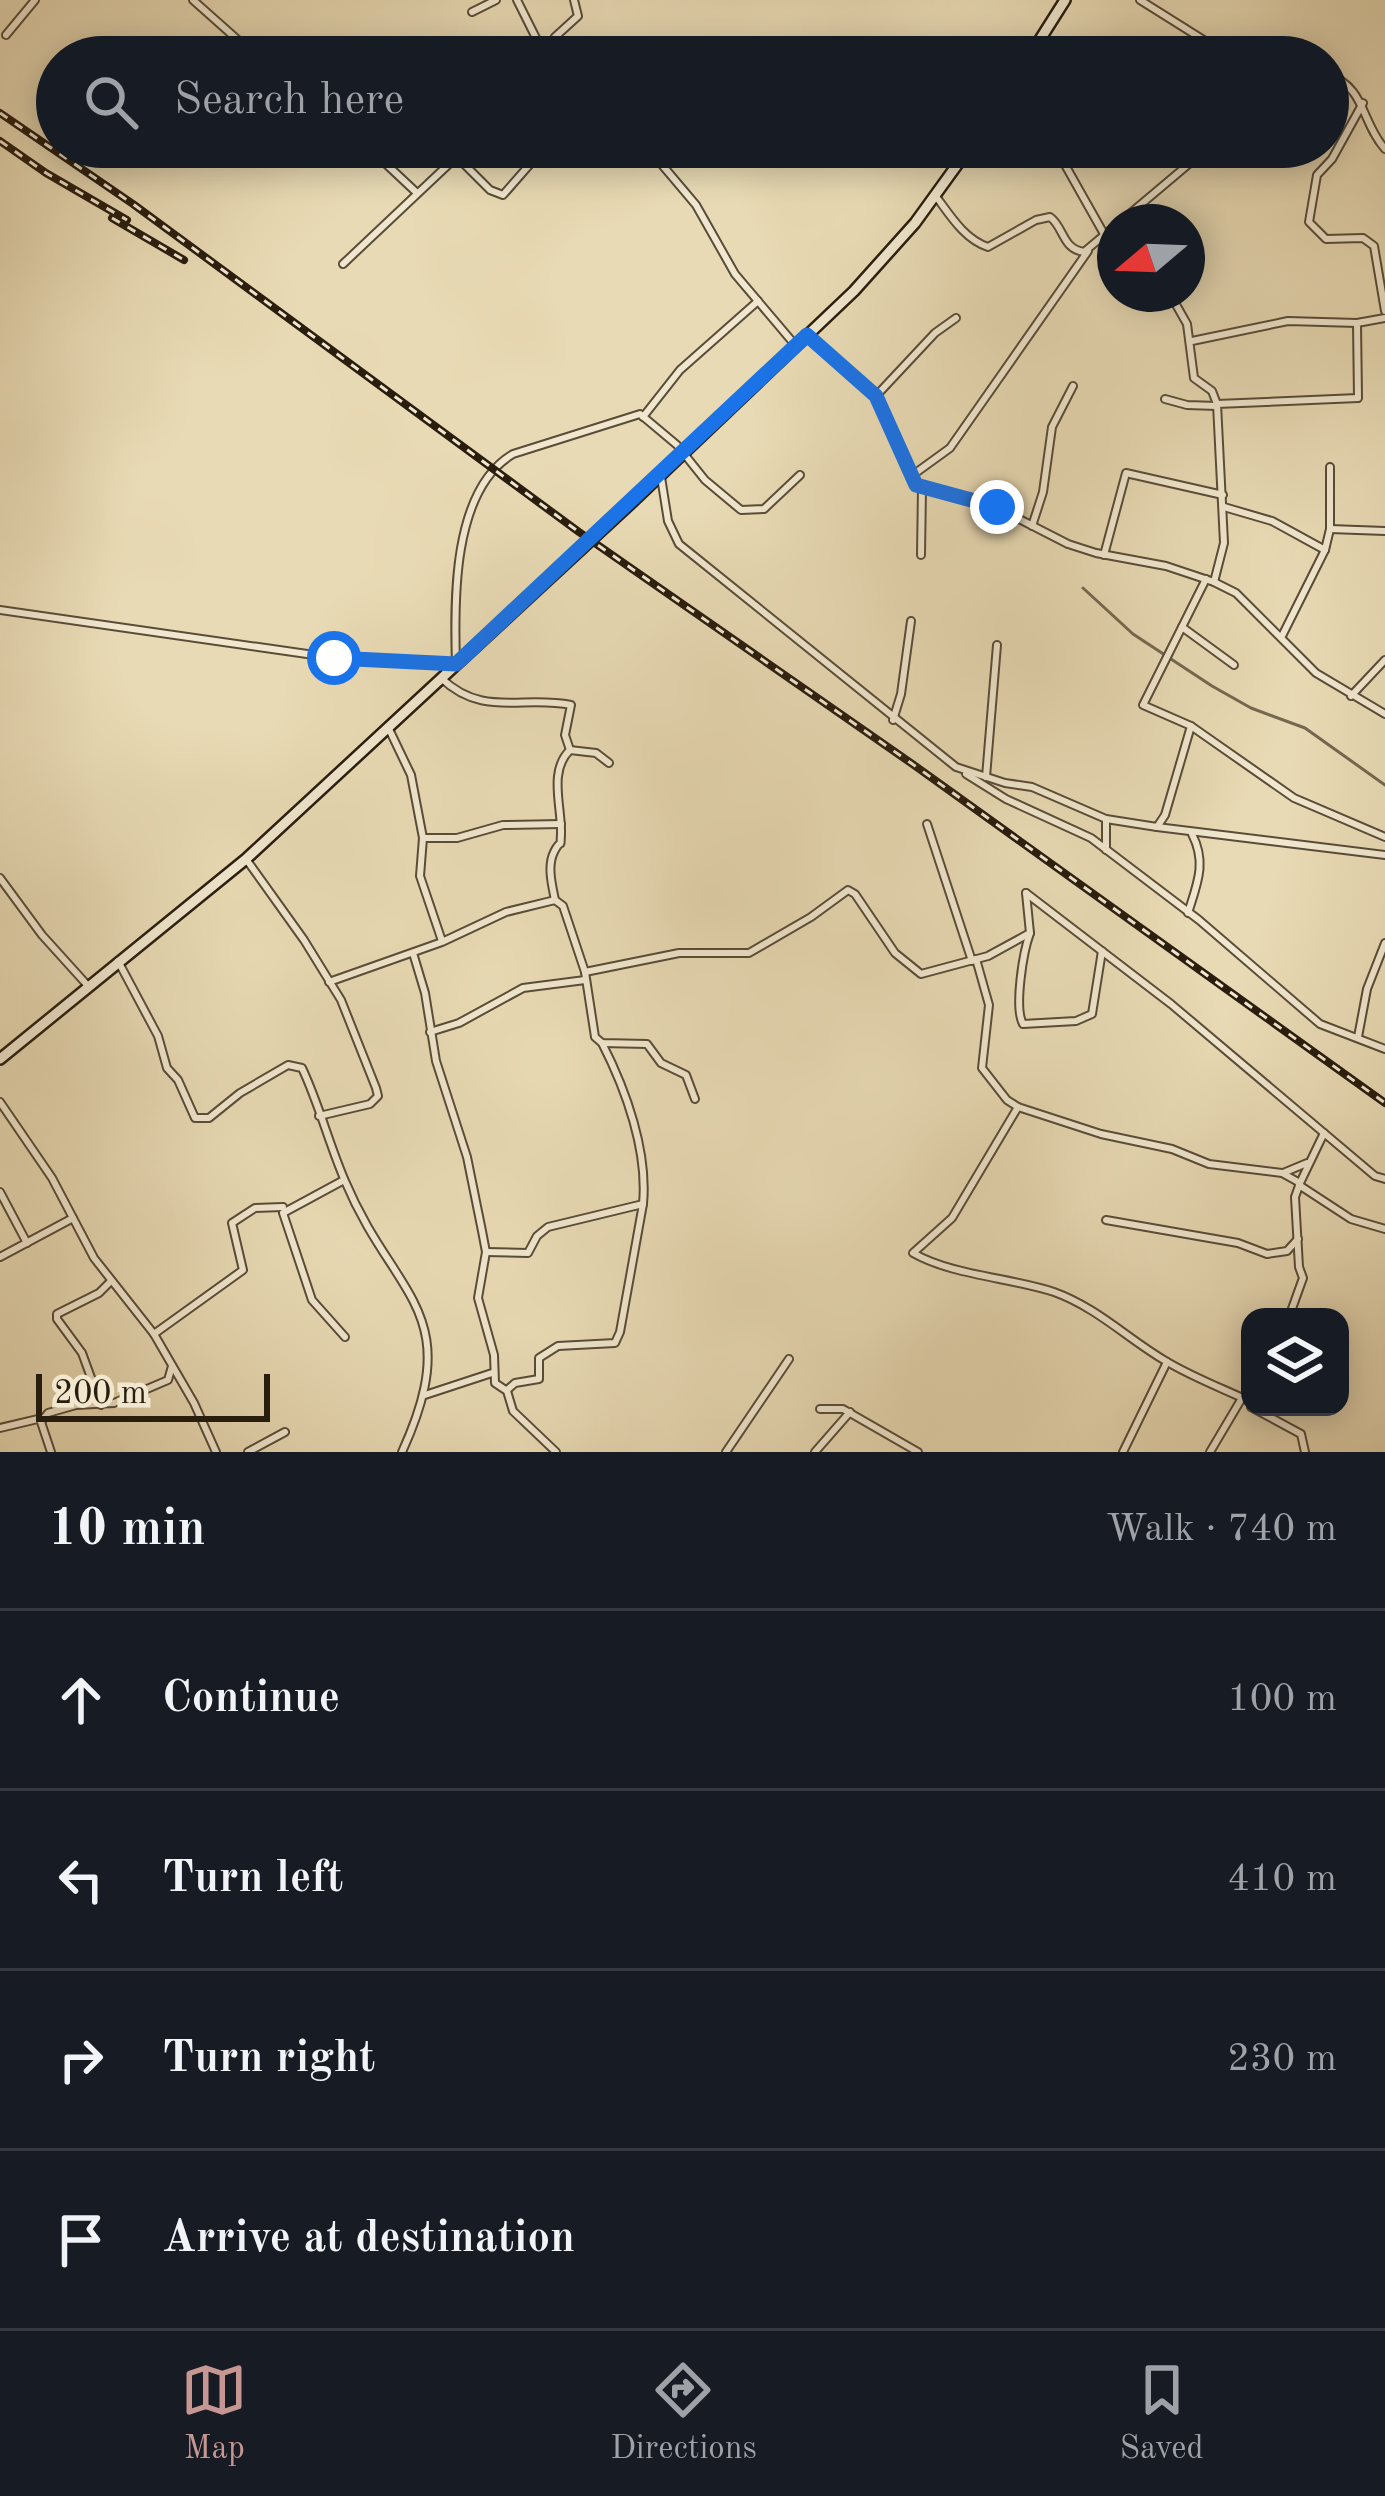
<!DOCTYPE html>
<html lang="en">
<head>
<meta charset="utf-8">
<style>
  body { margin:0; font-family:"Old Standard TT",serif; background:#20242c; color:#f1f3f6 }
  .controls { position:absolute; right:36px; bottom:36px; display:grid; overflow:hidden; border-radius:24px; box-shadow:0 6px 30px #0003 }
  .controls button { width:108px; height:108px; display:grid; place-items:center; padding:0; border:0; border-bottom:3px solid #363941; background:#171b24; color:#f1f3f6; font:60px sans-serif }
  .compass { position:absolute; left:1097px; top:204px; width:108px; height:108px; border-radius:50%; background:#171b24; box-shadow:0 6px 30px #0003; rotate:251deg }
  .scale { position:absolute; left:36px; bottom:30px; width:234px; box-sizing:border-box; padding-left:12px; border:6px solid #291d0e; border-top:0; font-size:33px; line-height:42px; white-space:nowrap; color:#291d0e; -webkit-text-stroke:9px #f0e7ce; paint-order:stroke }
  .stop { position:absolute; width:36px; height:36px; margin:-27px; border:9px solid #1a73e8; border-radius:50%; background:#fff }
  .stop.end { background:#1a73e8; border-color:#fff; box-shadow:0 3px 12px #0008 }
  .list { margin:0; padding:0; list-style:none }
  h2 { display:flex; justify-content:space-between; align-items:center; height:156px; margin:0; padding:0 48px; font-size:51px }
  h2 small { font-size:39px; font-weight:400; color:#9ea1a6 }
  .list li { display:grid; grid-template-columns:78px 1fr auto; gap:36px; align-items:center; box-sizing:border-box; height:180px; padding:0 48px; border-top:3px solid #363941 }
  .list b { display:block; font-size:45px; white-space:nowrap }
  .list em { font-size:39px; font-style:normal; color:#9ea1a6 }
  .icon { flex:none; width:66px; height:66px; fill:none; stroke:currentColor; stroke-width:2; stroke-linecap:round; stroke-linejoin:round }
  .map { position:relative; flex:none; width:1385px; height:1452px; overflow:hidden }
  .search { position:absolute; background:#171b24; box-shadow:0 6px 30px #0003; left:36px; right:36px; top:36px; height:132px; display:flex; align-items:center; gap:30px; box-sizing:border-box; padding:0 42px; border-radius:66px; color:#9ea1a6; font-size:45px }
  .sheet { height:876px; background:#171b24 }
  nav { display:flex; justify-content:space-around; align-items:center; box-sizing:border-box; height:168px; border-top:3px solid #363941; background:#171b24; font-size:33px; color:#9ea1a6 }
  nav a { display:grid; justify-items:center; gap:6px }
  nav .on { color:#c59692 }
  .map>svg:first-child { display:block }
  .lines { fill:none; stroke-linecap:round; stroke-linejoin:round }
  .stream { stroke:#756850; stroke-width:3 }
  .minor-casing { stroke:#594c38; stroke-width:10 }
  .secondary-casing { stroke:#291d0e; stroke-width:14 }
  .minor { stroke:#f0e7ce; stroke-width:6 }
  .secondary { stroke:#f0e7ce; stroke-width:9 }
  .rail-casing { stroke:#291d0e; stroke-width:8 }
  .rail { stroke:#f0e7ce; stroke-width:3; stroke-dasharray:9; stroke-linecap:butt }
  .route { stroke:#1a73e8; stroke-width:15 }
</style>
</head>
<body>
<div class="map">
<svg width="1385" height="1452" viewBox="0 0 1385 1452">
  <rect width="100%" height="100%" fill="#e8dab4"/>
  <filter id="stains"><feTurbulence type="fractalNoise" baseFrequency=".00167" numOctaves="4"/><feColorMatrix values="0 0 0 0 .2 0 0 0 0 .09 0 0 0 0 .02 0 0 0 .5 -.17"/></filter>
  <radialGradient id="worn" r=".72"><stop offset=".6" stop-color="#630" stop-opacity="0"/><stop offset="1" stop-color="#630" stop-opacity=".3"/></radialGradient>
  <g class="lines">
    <polyline class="stream" points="1083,588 1133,634 1212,686 1251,708 1305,728 1385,785"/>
    <defs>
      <g id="minor">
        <polyline points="193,0 257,57"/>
        <polyline points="517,0 544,54"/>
        <path d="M1140,0l86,54c33,-4 46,-20 80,3"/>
        <polyline points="472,12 496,0"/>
        <polyline points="6,35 35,0"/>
        <polyline points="544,57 555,37 578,16 574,0"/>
        <path d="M1328,74c38,14 33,48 57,75"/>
        <polyline points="1363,103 1332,159 1317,175 1309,222 1326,239 1363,238 1374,246 1385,311"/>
        <polyline points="368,147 417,193"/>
        <polyline points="647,147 696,205 735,274 796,346"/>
        <polyline points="1055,147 1104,234"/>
        <polyline points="457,157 490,190 503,195 545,147"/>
        <path d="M935,195c15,20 29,44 53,52l48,-27 14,-3c14,10 12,32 34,35l31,-26"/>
        <polyline points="1120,222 1209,147"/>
        <polyline points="343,264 467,147"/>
        <polyline points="1170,294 1187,324 1194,378 1212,391 1217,404"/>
        <polyline points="808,336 876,396 918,487 996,507 1068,544 1096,553 1166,566 1214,582 1236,593 1316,673 1385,714"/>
        <polyline points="1192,341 1288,321 1357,323"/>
        <polyline points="876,396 935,333 956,318"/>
        <polyline points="1165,399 1187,405 1217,406"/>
        <polyline points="643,417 680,370 758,301"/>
        <polyline points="661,477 668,521 679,544 956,767 1005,783 1032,787 1106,819 1157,827 1165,815 1191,726 1143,705 1206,579"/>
        <polyline points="910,477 950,448 1088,251"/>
        <polyline points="1224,507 1272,521 1325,550"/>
        <polyline points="1032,526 1043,492 1052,427 1073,386"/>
        <polyline points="1330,529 1385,531"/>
        <polyline points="921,555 922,489"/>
        <polyline points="1104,555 1126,473 1223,495"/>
        <polyline points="1214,582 1224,543 1217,404 1358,398 1357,323 1385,318"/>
        <path d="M0,610l335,48 121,6c-2,-63 -4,-174 57,-210l127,-40 37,31 28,35 36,30 23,-1 36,-34"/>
        <polyline points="1182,627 1234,665"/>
        <polyline points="1282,636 1325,550 1330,529 1330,467"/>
        <path d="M441,678c42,40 81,17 130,27l-6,30 5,15"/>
        <polyline points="1351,696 1385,660"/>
        <polyline points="893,720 901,694 911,621"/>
        <polyline points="1191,726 1294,798 1385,837"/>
        <polyline points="388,727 411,775 423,838 420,876 442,941"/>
        <path d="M570,750c-22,21 -8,57 -9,84 -1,18 1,2 -7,18 -7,14 -2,33 1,48l8,6 22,66 10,65 7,6 45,1 14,19 25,12 9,24"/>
        <polyline points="570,750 596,753 609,763"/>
        <polyline points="966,774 1006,799 1091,838 1199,920 1320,1024 1385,1049"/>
        <polyline points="986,777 997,645"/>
        <polyline points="927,824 972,961"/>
        <polyline points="1157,827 1385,855"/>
        <polyline points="423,838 457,838 503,825 561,824"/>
        <polyline points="1106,850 1106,819"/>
        <polyline points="246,859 304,940 341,1000 376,1088 378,1096 370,1104 319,1116"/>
        <polyline points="0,878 42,935 89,987"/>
        <polyline points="1026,893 1171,1004 1375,1176 1385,1179"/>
        <path d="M1188,913c9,-29 19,-50 4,-79"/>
        <path d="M1030,933c-7,19 -16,75 -7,91l53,-3 16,-7 10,-63"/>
        <polyline points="413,953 425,993 436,1061 467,1157 482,1231 486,1252 478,1298 494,1355 495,1383 507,1391 513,1411 556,1452"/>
        <polyline points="976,959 989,1005 982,1068 1007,1100 1018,1107 1101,1134 1172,1149 1209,1164 1282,1173 1300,1183 1324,1133"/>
        <path d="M118,961l40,75 9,32 11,12 17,38h14l31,-25 48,-28 14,3c17,36 27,76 43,113 49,117 122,129 57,271"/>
        <polyline points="585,972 679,953 749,953 811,917 848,890 855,894 895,953 921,974 988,956 1030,933 1026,893"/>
        <polyline points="329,982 442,942 506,912 555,900"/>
        <polyline points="430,1032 459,1023 523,988 585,980"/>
        <polyline points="1358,1037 1367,989 1385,943"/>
        <polyline points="0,1102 52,1178 94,1258 154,1334 194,1403 216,1452"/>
        <path d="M1018,1107l-66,111 -39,35c38,22 99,25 141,39 42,15 73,46 110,68 26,16 55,27 83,40"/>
        <polyline points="1283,1173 1307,1163"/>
        <polyline points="344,1180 283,1213 312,1300 345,1337"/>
        <polyline points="1299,1185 1351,1219 1385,1229"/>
        <polyline points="0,1192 27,1243"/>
        <polyline points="1106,1220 1238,1243 1267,1254 1287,1251 1298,1239"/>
        <path d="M486,1252l42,1 9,-17 11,-9 95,-23c5,-53 -17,-114 -41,-161"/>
        <polyline points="0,1257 73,1218"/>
        <polyline points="1289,1317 1303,1278 1299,1267 1295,1197 1300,1183"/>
        <polyline points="154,1334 243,1270 232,1223 255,1208 283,1207"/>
        <polyline points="507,1390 515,1383 539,1379 539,1358 558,1346 615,1343 620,1332 643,1204"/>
        <polyline points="425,1395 492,1373"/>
        <polyline points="101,1405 82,1353 57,1319 57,1314 99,1293 111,1281"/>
        <polyline points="1251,1407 1301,1434 1305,1452"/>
        <polyline points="820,1409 843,1409 918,1452"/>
        <polyline points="0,1428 42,1418"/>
        <polyline points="51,1452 41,1422 48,1413 76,1405 114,1403 168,1380 172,1366"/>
        <polyline points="248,1452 285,1432"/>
        <polyline points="726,1452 789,1359"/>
        <polyline points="815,1452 850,1412"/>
        <polyline points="1123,1452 1167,1362"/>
        <polyline points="1210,1452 1242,1398"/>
      </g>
      <g id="secondary">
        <polyline points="1029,57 1065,0"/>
        <polyline points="0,1059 246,859 631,503 854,291 915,223 970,147"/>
      </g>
    </defs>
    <use href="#minor" class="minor-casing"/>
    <use href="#secondary" class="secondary-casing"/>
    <use href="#minor" class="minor"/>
    <use href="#secondary" class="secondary"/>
    <defs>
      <g id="rail">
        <polyline points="0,113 133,204 579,532 911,763 1385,1103"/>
        <polyline points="0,141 46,173 127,220"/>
        <polyline points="112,218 184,260"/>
      </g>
    </defs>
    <use href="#rail" class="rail-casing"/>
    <use href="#rail" class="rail"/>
  </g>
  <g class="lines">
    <polyline class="route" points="334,658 456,664 807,335 876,396 916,485 997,507"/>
  </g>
  <rect width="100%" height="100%" filter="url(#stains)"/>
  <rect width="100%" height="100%" fill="url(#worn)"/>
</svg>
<div class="controls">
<button><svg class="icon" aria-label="layers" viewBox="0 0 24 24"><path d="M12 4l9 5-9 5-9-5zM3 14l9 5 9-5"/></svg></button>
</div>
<svg class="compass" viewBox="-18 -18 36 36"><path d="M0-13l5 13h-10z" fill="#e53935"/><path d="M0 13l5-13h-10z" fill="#9ea1a6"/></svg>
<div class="scale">200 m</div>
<div class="stop" style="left:334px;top:658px"></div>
<div class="stop end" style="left:997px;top:507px"></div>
<div class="search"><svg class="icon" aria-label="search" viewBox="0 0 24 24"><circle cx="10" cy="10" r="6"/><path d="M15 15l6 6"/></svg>Search here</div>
</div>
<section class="sheet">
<h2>10 min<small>Walk · 740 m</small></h2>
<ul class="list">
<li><svg class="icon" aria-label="ahead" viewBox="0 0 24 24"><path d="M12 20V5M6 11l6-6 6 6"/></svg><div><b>Continue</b></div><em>100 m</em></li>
<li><svg class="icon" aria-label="left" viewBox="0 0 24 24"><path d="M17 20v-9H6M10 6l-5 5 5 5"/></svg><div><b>Turn left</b></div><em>410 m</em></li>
<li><svg class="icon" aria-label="right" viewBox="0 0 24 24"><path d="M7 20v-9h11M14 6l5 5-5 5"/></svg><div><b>Turn right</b></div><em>230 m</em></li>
<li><svg class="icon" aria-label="arrive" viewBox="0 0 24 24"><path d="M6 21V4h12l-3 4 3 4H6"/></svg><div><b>Arrive at destination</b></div></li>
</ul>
</section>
<nav>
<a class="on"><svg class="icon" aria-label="map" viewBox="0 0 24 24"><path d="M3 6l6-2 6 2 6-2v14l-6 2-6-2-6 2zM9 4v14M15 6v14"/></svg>Map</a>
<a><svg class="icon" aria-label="directions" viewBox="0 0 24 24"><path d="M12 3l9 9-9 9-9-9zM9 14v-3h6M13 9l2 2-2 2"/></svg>Directions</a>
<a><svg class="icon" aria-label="saved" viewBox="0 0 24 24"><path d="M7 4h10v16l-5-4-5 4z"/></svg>Saved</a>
</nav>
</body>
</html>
